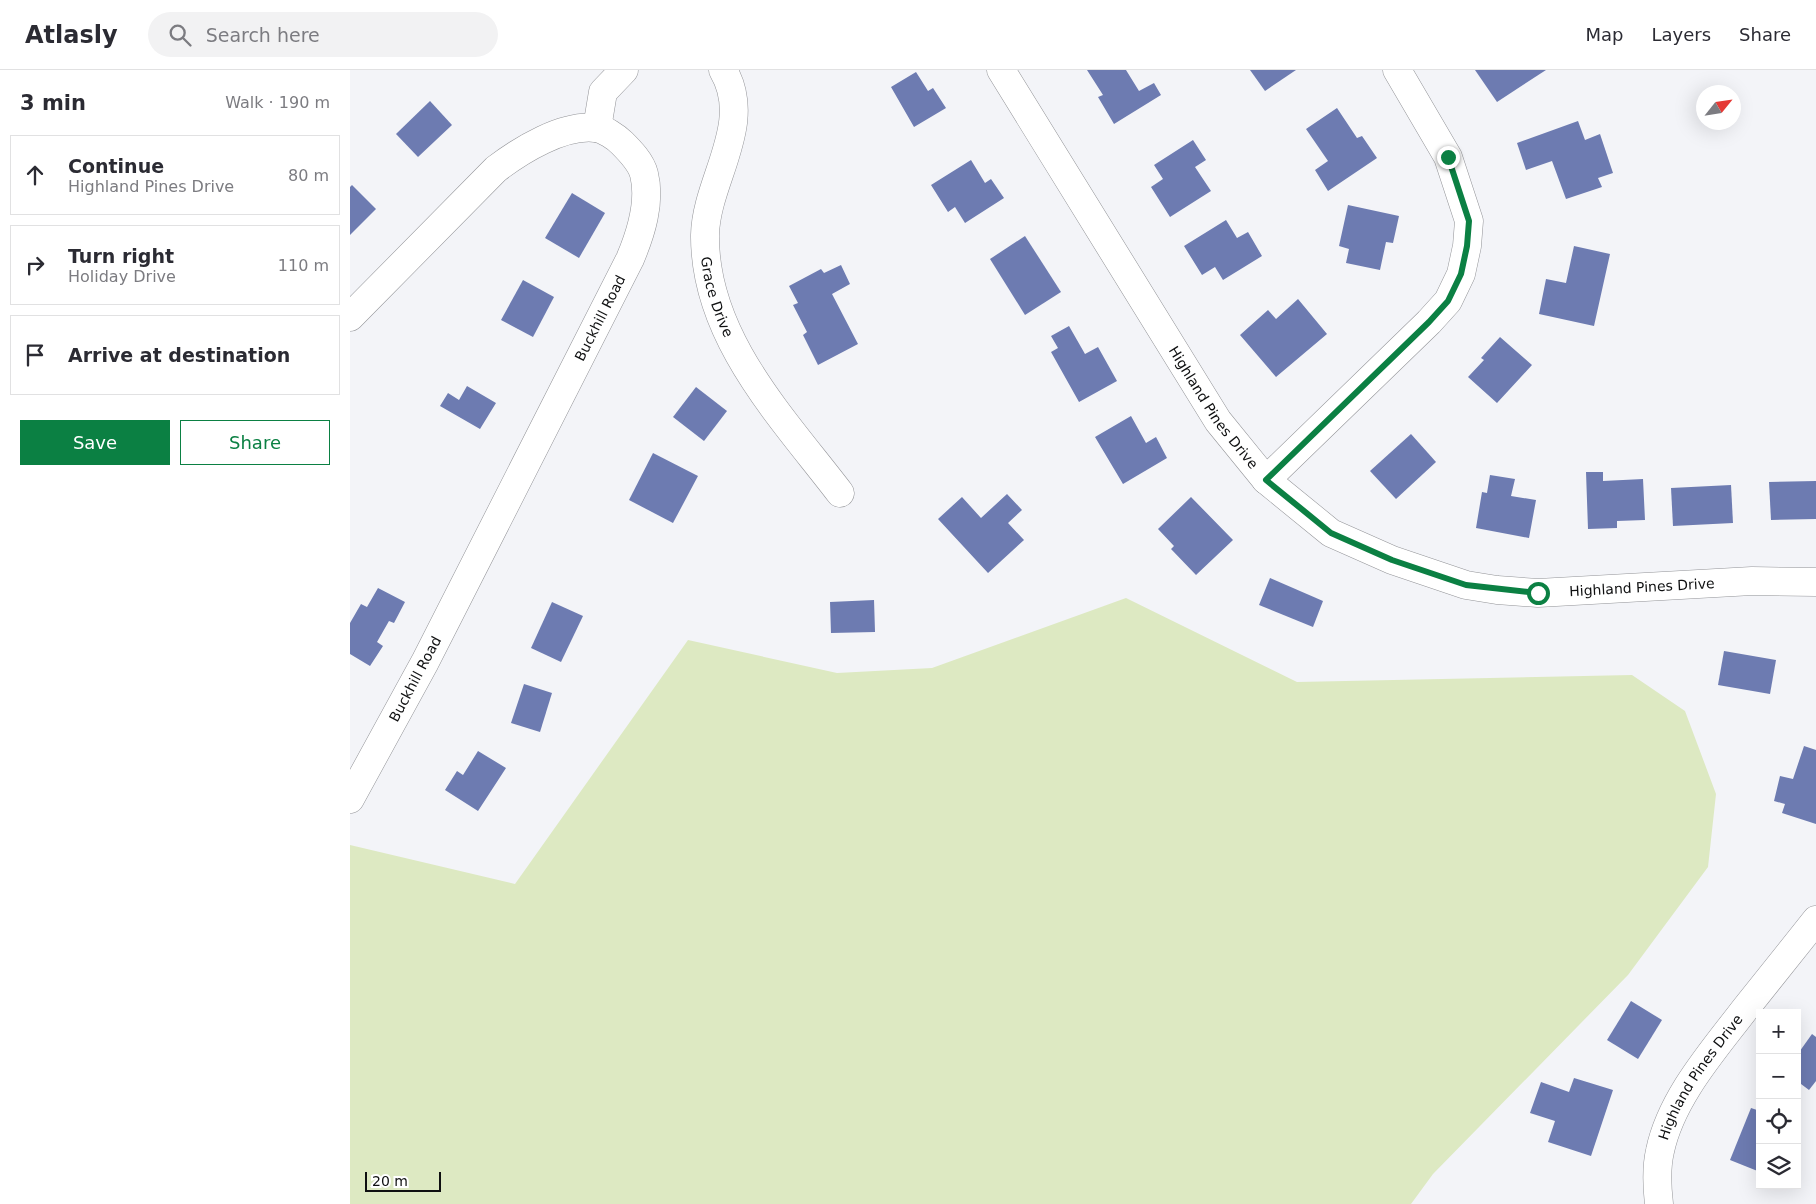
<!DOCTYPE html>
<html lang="en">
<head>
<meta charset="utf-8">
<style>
  body { margin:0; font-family:"DejaVu Sans",sans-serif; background:#f2f2f3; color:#2b2b33 }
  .controls { position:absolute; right:15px; bottom:15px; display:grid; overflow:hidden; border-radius:0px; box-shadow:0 5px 20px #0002 }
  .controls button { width:45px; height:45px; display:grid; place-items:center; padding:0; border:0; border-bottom:1px solid #e1e1e2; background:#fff; color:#2b2b33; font:25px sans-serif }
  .compass { position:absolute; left:1346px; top:15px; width:45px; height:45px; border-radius:50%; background:#fff; box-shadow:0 5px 20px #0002; rotate:60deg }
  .scale { position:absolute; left:15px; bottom:12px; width:76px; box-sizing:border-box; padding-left:5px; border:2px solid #0f1011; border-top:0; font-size:14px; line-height:18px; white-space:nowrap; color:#0f1011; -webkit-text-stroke:4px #fff; paint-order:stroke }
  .stop { position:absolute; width:15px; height:15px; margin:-11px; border:4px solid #0b8043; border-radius:50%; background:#fff }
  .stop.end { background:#0b8043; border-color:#fff; box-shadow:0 1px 5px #0008 }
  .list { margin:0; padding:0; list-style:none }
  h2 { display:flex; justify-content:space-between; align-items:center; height:65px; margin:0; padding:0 20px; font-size:21px }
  h2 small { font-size:16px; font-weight:400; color:#7c7c81 }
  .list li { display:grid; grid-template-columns:32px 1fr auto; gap:15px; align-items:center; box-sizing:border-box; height:80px; margin:0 10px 10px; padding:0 10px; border:1px solid #e1e1e2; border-radius:0px }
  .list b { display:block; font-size:19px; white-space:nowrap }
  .list p { margin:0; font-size:16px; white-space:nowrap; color:#7c7c81 }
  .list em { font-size:16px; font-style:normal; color:#7c7c81 }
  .actions { display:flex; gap:10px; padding:15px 20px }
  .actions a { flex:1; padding:11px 0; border:1px solid #0b8043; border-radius:0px; text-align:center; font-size:18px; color:#0b8043 }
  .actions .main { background:#0b8043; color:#fff }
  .icon { flex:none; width:28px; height:28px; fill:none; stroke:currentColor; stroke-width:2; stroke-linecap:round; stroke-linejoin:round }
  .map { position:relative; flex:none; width:1466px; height:1134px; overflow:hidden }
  header { display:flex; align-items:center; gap:30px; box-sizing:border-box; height:70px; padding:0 25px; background:#fff; border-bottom:1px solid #e1e1e2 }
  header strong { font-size:24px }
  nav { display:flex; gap:28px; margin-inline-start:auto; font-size:18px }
  .search { width:350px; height:45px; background:#f2f2f3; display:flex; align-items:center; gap:12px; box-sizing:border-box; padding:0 18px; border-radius:28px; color:#7c7c81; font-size:19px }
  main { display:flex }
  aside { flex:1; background:#fff }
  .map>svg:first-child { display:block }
  .green { fill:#dde9c2 }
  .building { fill:#6d7bb1 }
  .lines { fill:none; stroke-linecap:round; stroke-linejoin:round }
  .minor-casing { stroke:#939498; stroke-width:29 }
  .minor { stroke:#fff; stroke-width:28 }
  .route { stroke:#0b8043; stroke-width:6 }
  .labels { text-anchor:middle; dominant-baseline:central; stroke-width:4.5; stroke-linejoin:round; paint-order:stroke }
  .street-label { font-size:14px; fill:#0f1011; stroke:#fff }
</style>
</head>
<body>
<header>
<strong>Atlasly</strong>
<div class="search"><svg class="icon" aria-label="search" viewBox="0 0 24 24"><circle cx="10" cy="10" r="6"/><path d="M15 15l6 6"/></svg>Search here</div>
<nav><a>Map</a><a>Layers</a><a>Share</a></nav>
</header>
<main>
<aside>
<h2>3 min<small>Walk · 190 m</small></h2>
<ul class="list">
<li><svg class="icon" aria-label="ahead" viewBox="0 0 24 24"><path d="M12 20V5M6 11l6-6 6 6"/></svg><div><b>Continue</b><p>Highland Pines Drive</p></div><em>80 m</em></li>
<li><svg class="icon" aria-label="right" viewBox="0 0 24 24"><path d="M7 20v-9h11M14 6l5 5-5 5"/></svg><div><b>Turn right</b><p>Holiday Drive</p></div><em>110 m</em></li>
<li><svg class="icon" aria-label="arrive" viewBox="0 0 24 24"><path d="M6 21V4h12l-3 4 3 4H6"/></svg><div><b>Arrive at destination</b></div></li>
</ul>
<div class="actions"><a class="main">Save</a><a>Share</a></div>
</aside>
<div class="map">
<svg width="1466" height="1134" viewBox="0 0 1466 1134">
  <rect width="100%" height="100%" fill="#f3f4f8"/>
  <polygon class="green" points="776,528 947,612 1282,605 1335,641 1366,724 1358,797 1278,905 1083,1104 1061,1134 0,1134 0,775 165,814 338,570 487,603 582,598"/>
  <g class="building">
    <polygon points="737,0 776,0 789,21 804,13 811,25 764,54 748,27 753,25"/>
    <polygon points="900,0 946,0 915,21"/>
    <polygon points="1125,0 1196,0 1147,32"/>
    <polygon points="566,2 578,21 583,18 596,38 564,57 541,17"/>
    <polygon points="80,31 102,55 68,87 46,64"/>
    <polygon points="987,38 1007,68 1012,66 1027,88 978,121 965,100 978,91 956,59"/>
    <polygon points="1228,51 1235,70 1250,64 1263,103 1248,108 1252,117 1216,129 1202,91 1176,100 1167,73"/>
    <polygon points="843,70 856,90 845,97 861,121 820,147 801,117 813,109 804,95"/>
    <polygon points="621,90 635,113 641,109 654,128 615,153 605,137 598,142 581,115"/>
    <polygon points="2,115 26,139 0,165 0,117"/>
    <polygon points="222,123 255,143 229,188 195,168"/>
    <polygon points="998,135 1049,146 1043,173 1036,172 1030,200 996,193 999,179 989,176"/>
    <polygon points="876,150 887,168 898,162 912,186 873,210 865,197 852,205 834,176"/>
    <polygon points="675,166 711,222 675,245 640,189"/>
    <polygon points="1224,176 1260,184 1244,256 1189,244 1196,209 1216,213"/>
    <polygon points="491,195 500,214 482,224 508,274 468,295 453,265 457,262 443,235 448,233 439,216 471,199 474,203"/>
    <polygon points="173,210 204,227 183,267 151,250"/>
    <polygon points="948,229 977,264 926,307 890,265 918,240 926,249"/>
    <polygon points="719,256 735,284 748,277 767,311 729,332 701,282 708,278 701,266"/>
    <polygon points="1150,267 1182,295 1147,333 1118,307 1134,290 1131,288"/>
    <polygon points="117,316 146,333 130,359 90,336 98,323 109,330"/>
    <polygon points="346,317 377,341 354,371 323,347"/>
    <polygon points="781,346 796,373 806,367 817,388 773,414 745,367"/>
    <polygon points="1061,364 1086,392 1046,429 1020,401"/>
    <polygon points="303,383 348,406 323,453 279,430"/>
    <polygon points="1236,402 1253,402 1253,411 1293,409 1295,450 1267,451 1267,458 1238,459"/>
    <polygon points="1140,405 1165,409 1161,426 1186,430 1179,468 1126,458 1132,422 1137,423"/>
    <polygon points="1466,411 1466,449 1421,450 1419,412"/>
    <polygon points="1381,415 1383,453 1323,456 1321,418"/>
    <polygon points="657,424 672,440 658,453 674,470 638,503 588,449 612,427 631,448"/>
    <polygon points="841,427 883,470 846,505 821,479 824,476 808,459"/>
    <polygon points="920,508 973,531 963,557 909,535"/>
    <polygon points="28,518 55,532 44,553 39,551 27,572 33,576 20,596 0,584 0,553 11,534 17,537"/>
    <polygon points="524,530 525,562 481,563 480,532"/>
    <polygon points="202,532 233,546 211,592 181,578"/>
    <polygon points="1374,581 1426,590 1420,624 1368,615"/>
    <polygon points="174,614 202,623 190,662 161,653"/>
    <polygon points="1454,676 1466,680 1466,754 1432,743 1435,734 1424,731 1430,706 1443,709"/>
    <polygon points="128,681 156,698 128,741 95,720 107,701 113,705"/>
    <polygon points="1281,931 1312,950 1288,989 1257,970"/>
    <polygon points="1462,964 1466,967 1466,1011 1459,1020 1447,1011 1447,985"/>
    <polygon points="1224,1008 1263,1020 1241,1086 1198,1072 1205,1051 1180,1043 1191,1012 1219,1022"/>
    <polygon points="1401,1038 1410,1041 1410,1102 1380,1090"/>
  </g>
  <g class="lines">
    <defs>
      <g id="minor">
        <path id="s1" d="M373,0c32,54 -17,110 -18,165 -1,102 77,182 135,258"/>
        <path id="s2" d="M651,0l217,351 48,59 65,53 61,27 74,25 31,5 41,3 214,-12 64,1"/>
        <polyline points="247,58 253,22 274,0"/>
        <path d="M0,247l146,-148c25,-19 67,-45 100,-41 8,1 20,9 26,15 8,8 19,19 22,31 7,28 -3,59 -14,85l-205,403 -75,137"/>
        <polyline points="916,410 1079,252 1098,231 1111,204 1117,176 1119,151 1098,87 1047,0"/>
        <path id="s3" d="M1309,1134c-2,-17 -3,-36 1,-53 11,-53 53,-100 85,-142 24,-30 48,-60 71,-89"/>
      </g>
    </defs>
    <use href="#minor" class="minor-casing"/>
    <use href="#minor" class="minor"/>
  </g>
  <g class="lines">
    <polyline class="route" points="1098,87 1119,151 1117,176 1111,204 1098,231 1079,252 916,410 981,463 1042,490 1116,515 1188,523"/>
  </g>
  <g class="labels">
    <g class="street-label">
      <text stroke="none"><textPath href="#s1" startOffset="234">Grace Drive</textPath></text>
      <text transform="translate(250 248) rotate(-63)">Buckhill Road</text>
      <text stroke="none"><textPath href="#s2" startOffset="399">Highland Pines Drive</textPath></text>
      <text stroke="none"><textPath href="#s2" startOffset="894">Highland Pines Drive</textPath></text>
      <text transform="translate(65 609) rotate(-62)">Buckhill Road</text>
      <text stroke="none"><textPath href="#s3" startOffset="138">Highland Pines Drive</textPath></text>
    </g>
  </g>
</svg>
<div class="controls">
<button>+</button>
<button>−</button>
<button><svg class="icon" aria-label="locate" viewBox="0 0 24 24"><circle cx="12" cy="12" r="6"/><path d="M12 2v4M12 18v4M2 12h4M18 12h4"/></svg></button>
<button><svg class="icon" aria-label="layers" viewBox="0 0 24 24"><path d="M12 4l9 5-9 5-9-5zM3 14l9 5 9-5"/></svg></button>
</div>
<svg class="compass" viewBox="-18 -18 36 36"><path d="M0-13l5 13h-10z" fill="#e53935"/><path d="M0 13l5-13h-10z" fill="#7c7c81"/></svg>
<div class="scale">20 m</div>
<div class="stop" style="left:1188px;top:523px"></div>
<div class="stop end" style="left:1098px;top:87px"></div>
</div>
</main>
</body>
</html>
